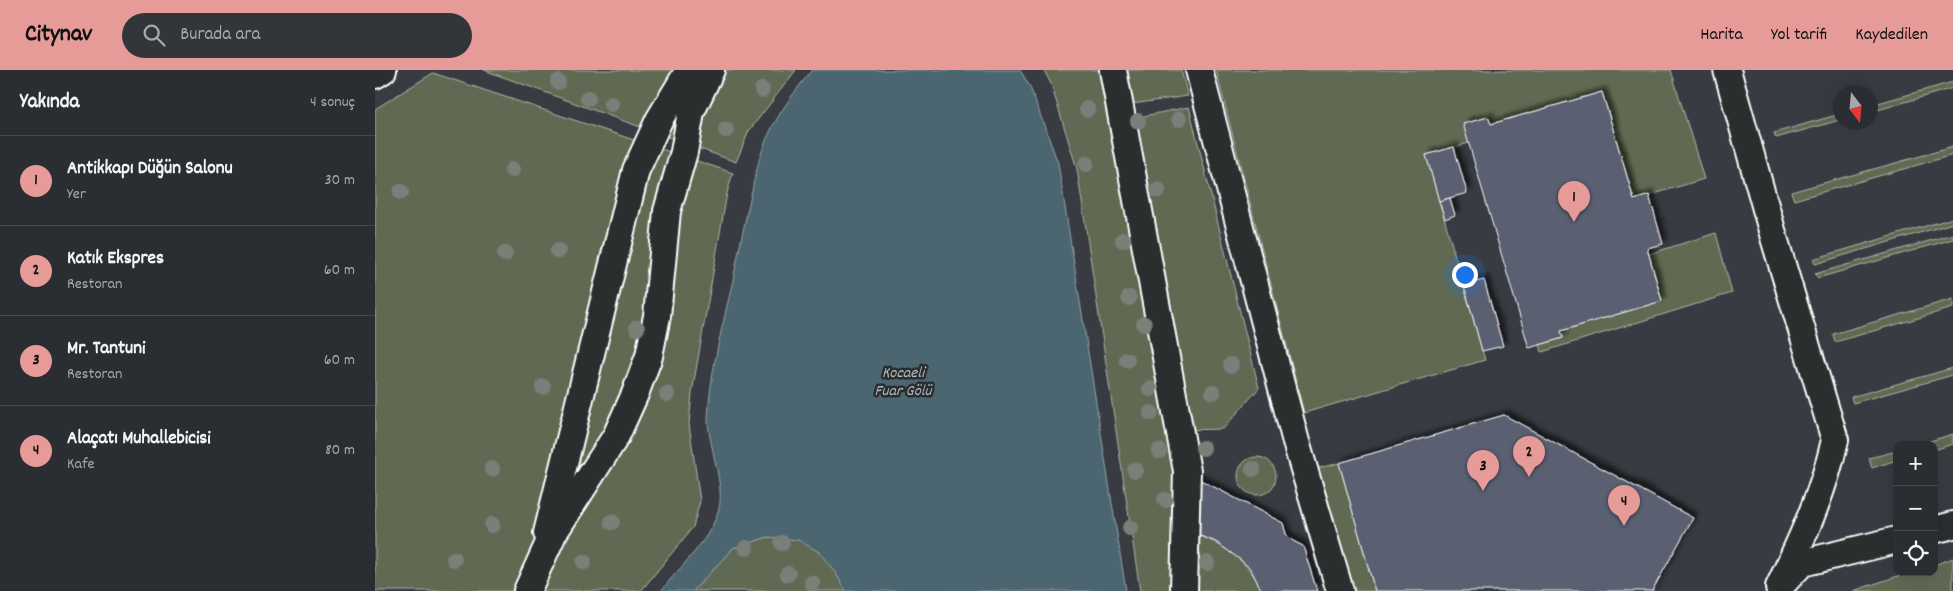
<!DOCTYPE html>
<html lang="tr">
<head>
<meta charset="utf-8">
<style>
  body { margin:0; font-family:Dekko,sans-serif; background:#32353a; color:#f1f3f6 }
  .controls { position:absolute; right:15px; bottom:15px; display:grid; overflow:hidden; border-radius:10px; box-shadow:0 5px 20px #0002 }
  .controls button { width:45px; height:45px; display:grid; place-items:center; padding:0; border:0; border-bottom:1px solid #46494d; background:#2a2d32; color:#f1f3f6; font:25px sans-serif }
  .compass { position:absolute; left:1458px; top:15px; width:45px; height:45px; border-radius:50%; background:#2a2d32; box-shadow:0 5px 20px #0002; rotate:164deg }
  .you { position:absolute; left:1089px; top:204px; width:18px; height:18px; margin:-12px; border:4px solid #fff; border-radius:50%; background:#1a73e8; box-shadow:0 0 0 8px #1a73e833 }
  .badge { display:grid; place-items:center; width:32px; height:32px; border-radius:50%; background:#e69b98; color:#111; font-size:16px; font-weight:700 }
  .pin { position:absolute; translate:-50% -41px; filter:drop-shadow(0 1px 2px #0008) }
  .pin::after { content:''; position:absolute; top:26px; width:18px; height:15px; background:inherit; clip-path:polygon(0 0,100% 0,50% 100%) }
  .list { margin:0; padding:0; list-style:none }
  h2 { display:flex; justify-content:space-between; align-items:center; height:65px; margin:0; padding:0 20px; font-size:21px }
  h2 small { font-size:16px; font-weight:400; color:#a5a8ac }
  .list li { display:grid; grid-template-columns:32px 1fr auto; gap:15px; align-items:center; box-sizing:border-box; height:90px; padding:0 20px; border-top:1px solid #46494d }
  .list b { display:block; font-size:19px; white-space:nowrap }
  .list p { margin:0; font-size:16px; white-space:nowrap; color:#a5a8ac }
  .list em { font-size:16px; font-style:normal; color:#a5a8ac }
  .icon { flex:none; width:28px; height:28px; fill:none; stroke:currentColor; stroke-width:2; stroke-linecap:round; stroke-linejoin:round }
  .map { position:relative; flex:none; width:1578px; height:521px; overflow:hidden }
  header { display:flex; align-items:center; gap:30px; box-sizing:border-box; height:70px; padding:0 25px; background:#e69b98; color:#111 }
  header strong { font-size:24px }
  nav { display:flex; gap:28px; margin-inline-start:auto; font-size:18px }
  .search { width:350px; height:45px; background:#32353a; display:flex; align-items:center; gap:12px; box-sizing:border-box; padding:0 18px; border-radius:28px; color:#a5a8ac; font-size:19px }
  main { display:flex }
  aside { flex:1; background:#2a2d32 }
  .map>svg:first-child { display:block }
  .green { fill:#616b52; stroke:#b0b5a8 }
  .water { fill:#4c6670; stroke:#94a3a9 }
  .building { fill:#5a6072; stroke:#fff; filter:url(#shadow) }
  .lines { fill:none; stroke-linecap:round; stroke-linejoin:round }
  .minor-casing { stroke:#fff; stroke-width:30 }
  .minor { stroke:#2a2d2e; stroke-width:26 }
  .tree { fill:#7a7f7a }
  .labels { text-anchor:middle; dominant-baseline:central; stroke-width:5; stroke-linejoin:round; paint-order:stroke }
  .water-label { font-size:16px; font-style:italic; fill:#aebabf; stroke:#2a2d2e }
</style>
</head>
<body>
<header>
<strong>Citynav</strong>
<div class="search"><svg class="icon" aria-label="search" viewBox="0 0 24 24"><circle cx="10" cy="10" r="6"/><path d="M15 15l6 6"/></svg>Burada ara</div>
<nav><a>Harita</a><a>Yol tarifi</a><a>Kaydedilen</a></nav>
</header>
<main>
<aside>
<h2>Yakında<small>4 sonuç</small></h2>
<ul class="list">
<li><span class="badge">1</span><div><b>Antikkapı Düğün Salonu</b><p>Yer</p></div><em>30 m</em></li>
<li><span class="badge">2</span><div><b>Katık Ekspres</b><p>Restoran</p></div><em>60 m</em></li>
<li><span class="badge">3</span><div><b>Mr. Tantuni</b><p>Restoran</p></div><em>60 m</em></li>
<li><span class="badge">4</span><div><b>Alaçatı Muhallebicisi</b><p>Kafe</p></div><em>80 m</em></li>
</ul>
</aside>
<div class="map">
<svg width="1578" height="521" viewBox="0 0 1578 521">
  <defs>
    <filter id="shadow"><feDropShadow dx="4.5" dy="-4.5" stdDeviation="2.5" flood-color="#0009"/></filter>
  </defs>
  <rect width="100%" height="100%" fill="#383c42"/>
  <filter id="ink" filterUnits="userSpaceOnUse"><feTurbulence type="fractalNoise" baseFrequency=".02" numOctaves="2"/><feDisplacementMap in="SourceGraphic" scale="10" xChannelSelector="R" yChannelSelector="G"/><feConvolveMatrix kernelMatrix="1 2 1 2 8 2 1 2 1" color-interpolation-filters="sRGB"/></filter>
  <g filter="url(#ink)">
    <g class="green">
      <polygon points="109,0 421,0 374,61 361,92"/>
      <polygon points="669,0 732,0 799,364 802,521 765,521 702,99 676,14"/>
      <polygon points="743,0 806,0 813,26 750,35"/>
      <polygon points="841,0 1296,0 1329,109 1259,130 1227,22 1116,54 1113,47 1089,54 1094,73 1051,85 1110,290 929,343"/>
      <polygon points="58,3 358,103 352,123 317,323 314,354 325,431 318,457 266,521 0,521 0,39"/>
      <polygon points="1578,12 1578,18 1496,42 1496,35"/>
      <polygon points="814,37 884,318 848,359 805,360 748,50"/>
      <polygon points="1465,44 1465,50 1401,68 1399,63"/>
      <polygon points="1578,77 1578,85 1419,130 1416,122"/>
      <polygon points="1578,148 1578,153 1440,194 1438,189"/>
      <polygon points="1341,163 1357,223 1167,282 1165,275 1188,268 1186,261 1287,231 1274,184"/>
      <polygon points="1578,164 1578,169 1443,208 1440,204"/>
      <polygon points="1578,229 1578,238 1460,272 1458,264"/>
      <polygon points="1578,298 1578,305 1478,333 1476,327"/>
      <polygon points="1578,364 1578,374 1559,380 1559,375 1542,375"/>
      <polygon points="1522,381 1522,390 1497,398 1494,388"/>
      <circle cx="882" cy="406" r="19"/>
      <polygon points="964,393 1000,521 971,521 936,400"/>
      <path d="M818,463c29,11 57,28 69,58h-71z"/>
      <path d="M393,467c9,1 22,0 31,3 23,9 36,30 47,51h-153l40,-43z"/>
      <polygon points="1578,488 1578,521 1478,521 1535,502 1559,502 1559,495"/>
    </g>
    <path class="water" d="M437,0h208l10,17 28,76 68,428h-280l-11,-19 -16,-20 -21,-12 -30,-3 -35,11 -40,43h-32c20,-26 50,-51 58,-83 6,-23 -11,-64 -11,-90 2,-47 15,-93 25,-138 6,-30 12,-60 19,-89 4,-19 8,-38 16,-55 11,-24 27,-45 44,-66z"/>
    <g class="building">
      <polygon points="1227,22 1259,130 1274,125 1288,174 1272,178 1287,231 1186,261 1188,268 1154,278 1088,54 1113,47 1116,54"/>
      <polygon points="1079,77 1092,123 1064,131 1051,85"/>
      <polygon points="1075,128 1080,145 1070,149 1064,131"/>
      <polygon points="1109,210 1128,276 1107,281 1089,215"/>
      <polygon points="1129,345 1318,448 1277,521 1000,521 964,393"/>
      <polygon points="816,405 908,453 911,464 918,471 928,476 942,521 887,521 875,498 863,488 841,472 818,463"/>
    </g>
    <g class="lines">
      <defs>
        <g id="minor">
          <polyline points="738,0 812,401 809,521"/>
          <polyline points="824,0 921,372 965,521"/>
          <path d="M1352,0l48,171 60,199c-11,51 -33,99 -56,147l1,4"/>
          <polyline points="0,5 8,0"/>
          <polyline points="1559,460 1578,455"/>
          <polyline points="172,463 261,100 284,50 314,0"/>
          <polyline points="1410,511 1427,493 1522,470"/>
          <polyline points="152,521 178,464 241,366 260,324 274,286 282,246 292,141 309,82 316,42 336,0"/>
        </g>
      </defs>
      <use href="#minor" class="minor-casing"/>
      <use href="#minor" class="minor"/>
    </g>
    <g class="tree">
      <circle cx="183" cy="12" r="8"/>
      <circle cx="387" cy="20" r="8"/>
      <circle cx="213" cy="28" r="8"/>
      <circle cx="236" cy="34" r="8"/>
      <circle cx="712" cy="39" r="8"/>
      <circle cx="804" cy="49" r="8"/>
      <circle cx="763" cy="51" r="8"/>
      <circle cx="351" cy="60" r="8"/>
      <circle cx="711" cy="94" r="8"/>
      <circle cx="137" cy="100" r="8"/>
      <circle cx="783" cy="120" r="8"/>
      <circle cx="26" cy="122" r="8"/>
      <circle cx="748" cy="170" r="8"/>
      <circle cx="183" cy="181" r="8"/>
      <circle cx="130" cy="184" r="8"/>
      <circle cx="754" cy="228" r="8"/>
      <circle cx="769" cy="254" r="8"/>
      <circle cx="262" cy="258" r="8"/>
      <circle cx="752" cy="290" r="8"/>
      <circle cx="856" cy="295" r="8"/>
      <circle cx="168" cy="317" r="8"/>
      <circle cx="775" cy="319" r="8"/>
      <circle cx="838" cy="322" r="8"/>
      <circle cx="292" cy="324" r="8"/>
      <circle cx="776" cy="343" r="8"/>
      <circle cx="828" cy="378" r="8"/>
      <circle cx="784" cy="381" r="8"/>
      <circle cx="117" cy="399" r="8"/>
      <circle cx="878" cy="399" r="8"/>
      <circle cx="760" cy="400" r="8"/>
      <circle cx="790" cy="430" r="8"/>
      <circle cx="237" cy="452" r="8"/>
      <circle cx="117" cy="455" r="8"/>
      <circle cx="755" cy="458" r="8"/>
      <circle cx="407" cy="473" r="8"/>
      <circle cx="371" cy="478" r="8"/>
      <circle cx="79" cy="489" r="8"/>
      <circle cx="209" cy="492" r="8"/>
      <circle cx="832" cy="493" r="8"/>
      <circle cx="413" cy="504" r="8"/>
      <circle cx="437" cy="513" r="8"/>
    </g>
  </g>
  <g class="labels">
    <g class="water-label">
      <text x="528" y="303">Kocaeli<tspan x="528" dy="18">Fuar Gölü</tspan></text>
    </g>
  </g>
</svg>
<div class="controls">
<button>+</button>
<button>−</button>
<button><svg class="icon" aria-label="locate" viewBox="0 0 24 24"><circle cx="12" cy="12" r="6"/><path d="M12 2v4M12 18v4M2 12h4M18 12h4"/></svg></button>
</div>
<svg class="compass" viewBox="-18 -18 36 36"><path d="M0-13l5 13h-10z" fill="#e53935"/><path d="M0 13l5-13h-10z" fill="#a5a8ac"/></svg>
<div class="you"></div>
<div class="pin badge" style="left:1199px;top:152px">1</div>
<div class="pin badge" style="left:1154px;top:407px">2</div>
<div class="pin badge" style="left:1108px;top:421px">3</div>
<div class="pin badge" style="left:1249px;top:456px">4</div>
</div>
</main>
</body>
</html>
